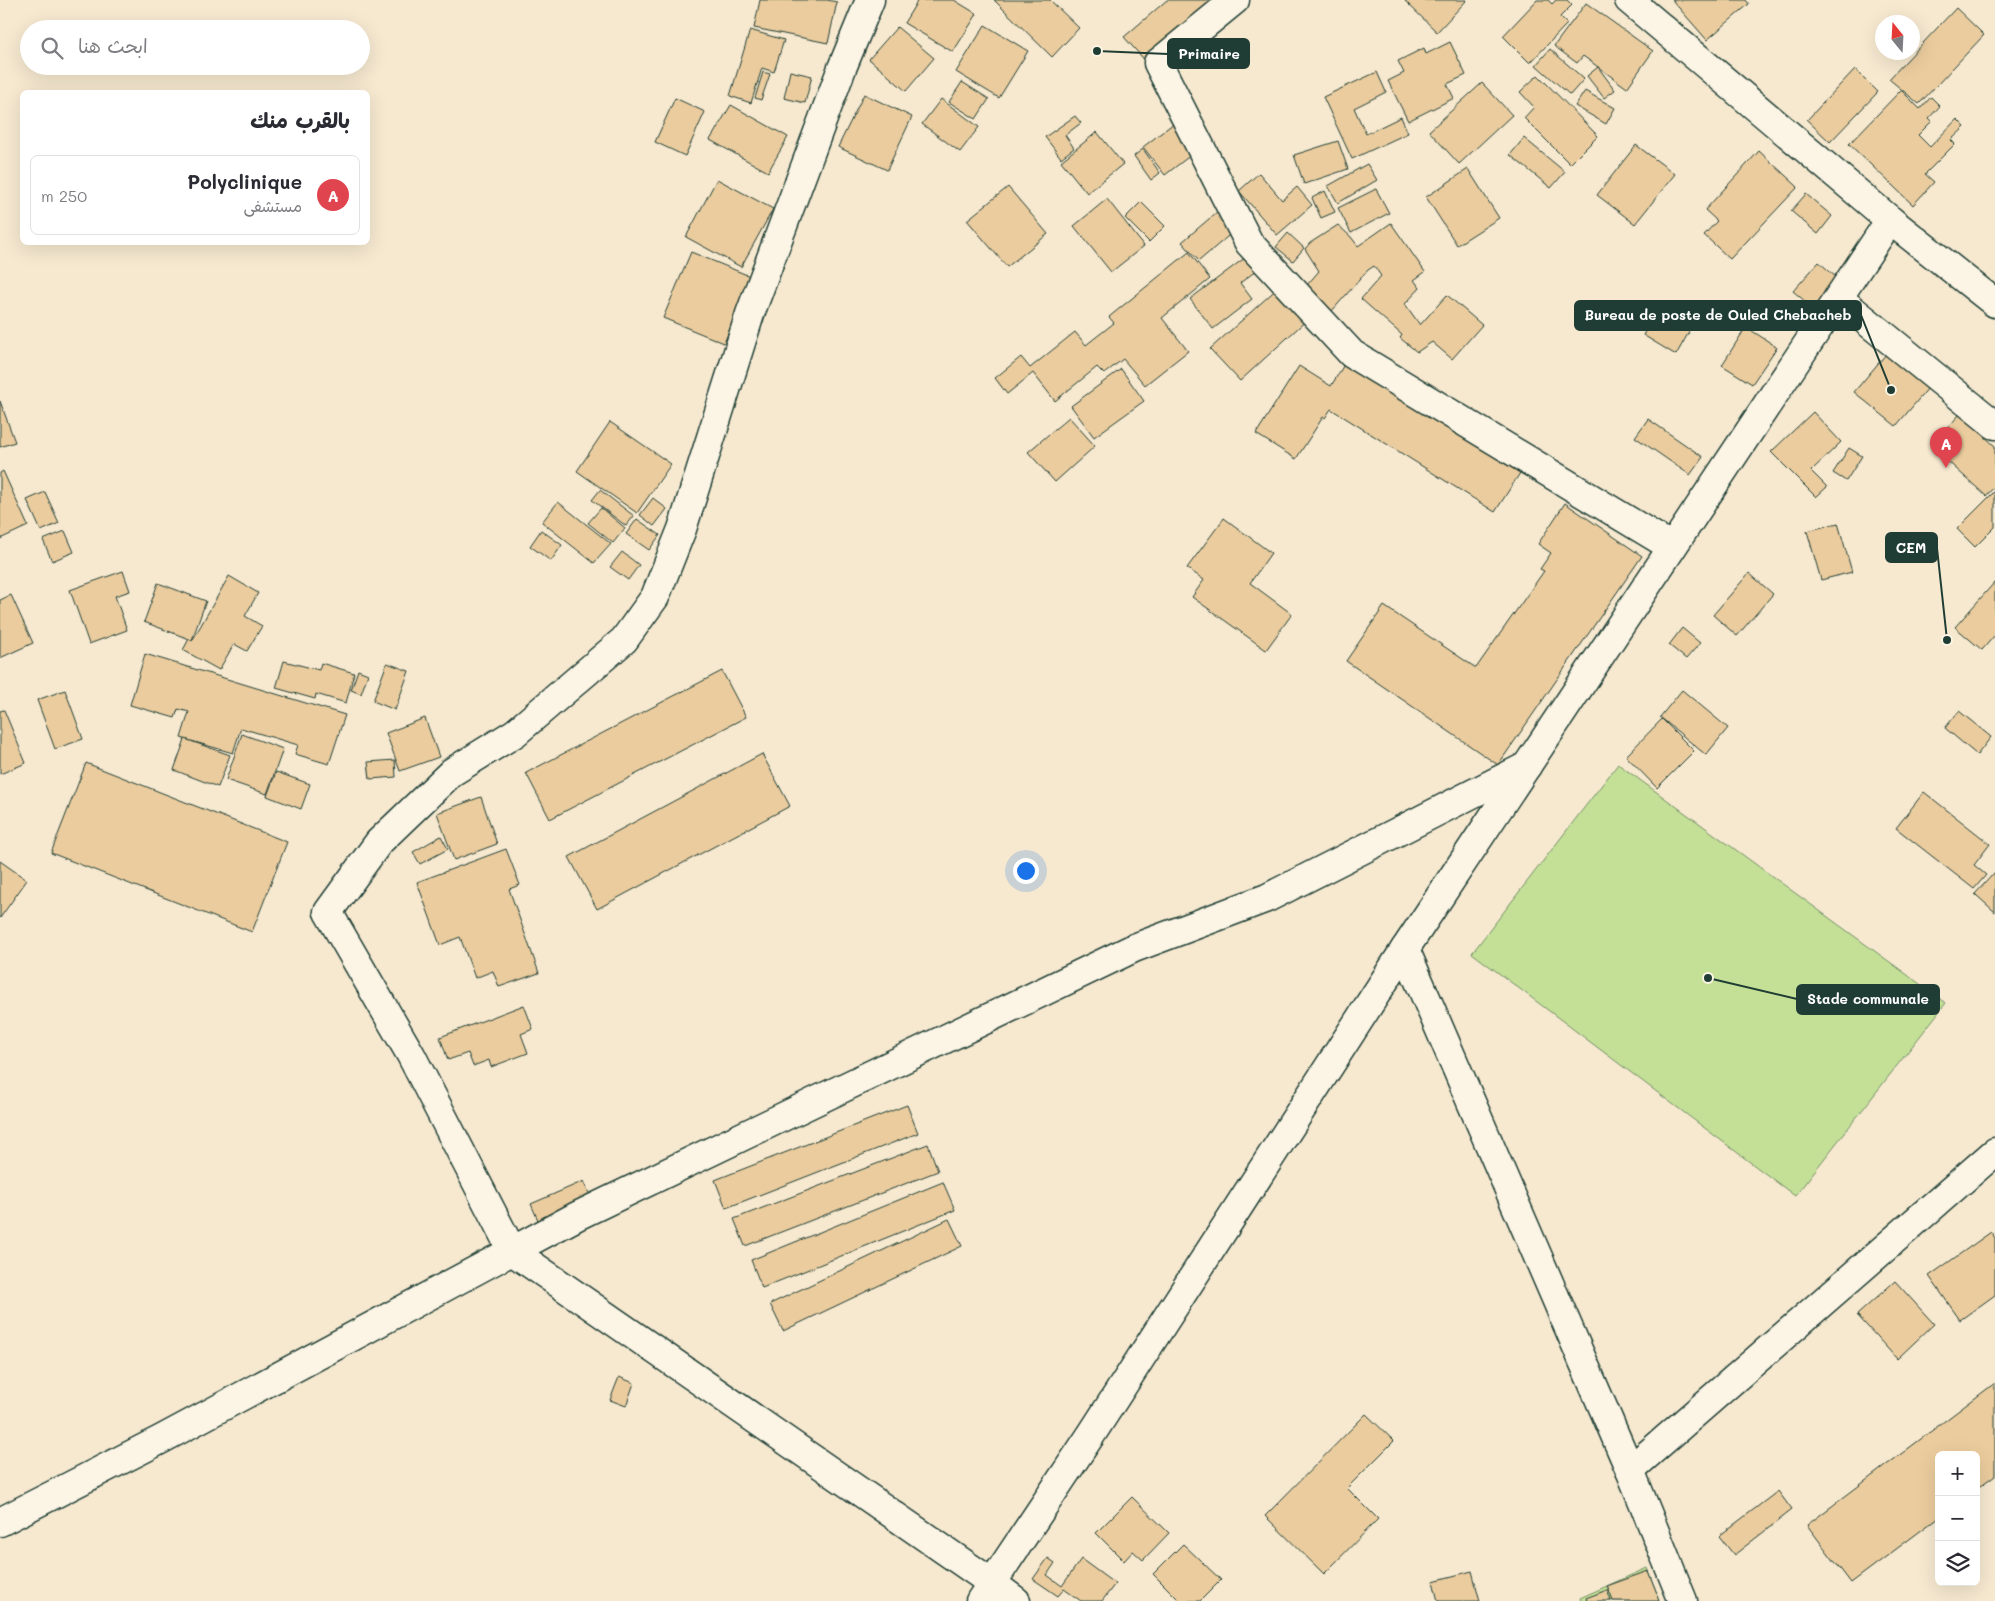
<!DOCTYPE html>
<html lang="ar">
<head>
<meta charset="utf-8">
<style>
  body { margin:0; font-family:Mali,"Playpen Sans Arabic",sans-serif; background:#f2f2f3; color:#2b2b33; direction:rtl }
  .controls { position:absolute; right:15px; bottom:15px; display:grid; overflow:hidden; border-radius:8px; box-shadow:0 5px 20px #0002 }
  .controls button { width:45px; height:45px; display:grid; place-items:center; padding:0; border:0; border-bottom:1px solid #e1e1e2; background:#fff; color:#2b2b33; font:25px sans-serif }
  .compass { position:absolute; left:1875px; top:15px; width:45px; height:45px; border-radius:50%; background:#fff; box-shadow:0 5px 20px #0002; rotate:342deg }
  .you { position:absolute; left:1025px; top:870px; width:18px; height:18px; margin:-12px; border:4px solid #fff; border-radius:50%; background:#1a73e8; box-shadow:0 0 0 8px #1a73e833 }
  .badge { display:grid; place-items:center; width:32px; height:32px; border-radius:50%; background:#d1495b; color:#fff; font-size:16px; font-weight:700 }
  .pin { position:absolute; translate:-50% -41px; filter:drop-shadow(0 1px 2px #0008) }
  .pin::after { content:''; position:absolute; top:26px; width:18px; height:15px; background:inherit; clip-path:polygon(0 0,100% 0,50% 100%) }
  .list { margin:0; padding:0; list-style:none }
  h2 { display:flex; justify-content:space-between; align-items:center; height:65px; margin:0; padding:0 20px; font-size:21px }
  h2 small { font-size:16px; font-weight:400; color:#7c7c81 }
  .list li { display:grid; grid-template-columns:32px 1fr auto; gap:15px; align-items:center; box-sizing:border-box; height:80px; margin:0 10px 10px; padding:0 10px; border:1px solid #e1e1e2; border-radius:8px }
  .list b { display:block; font-size:19px; white-space:nowrap }
  .list p { margin:0; font-size:16px; white-space:nowrap; color:#7c7c81 }
  .list em { font-size:16px; font-style:normal; color:#7c7c81 }
  .icon { flex:none; width:28px; height:28px; fill:none; stroke:currentColor; stroke-width:2; stroke-linecap:round; stroke-linejoin:round }
  .map { position:relative; flex:none; width:1995px; height:1601px; overflow:hidden; direction:ltr }
  .search { position:absolute; background:#fff; box-shadow:0 5px 20px #0002; left:20px; top:20px; width:350px; height:55px; display:flex; align-items:center; gap:12px; box-sizing:border-box; padding:0 18px; border-radius:28px; color:#7c7c81; font-size:19px }
  .panel { position:absolute; background:#fff; box-shadow:0 5px 20px #0002; left:20px; top:90px; width:350px; height:155px; border-radius:8px; direction:rtl }
  .map>svg:first-child { display:block }
  .green { fill:#c4e097; stroke:#728e66 }
  .building { fill:#ebcc9e; stroke:#1f3d34 }
  .lines { fill:none; stroke-linecap:round; stroke-linejoin:round }
  .minor-casing { stroke:#1f3d34; stroke-width:31 }
  .major-casing { stroke:#1f3d34; stroke-width:31 }
  .minor { stroke:#fcf5e5; stroke-width:28 }
  .major { stroke:#fcf5e5; stroke-width:28 }
  .leader { fill:none; stroke:#1f3d34; stroke-width:2 }
  .callout-dot { fill:#1f3d34; stroke:#fcf5e5; stroke-width:2 }
  .callout { fill:#1f3d34; stroke:#1f3d34; stroke-width:2 }
  .callout-label { font-size:14px; text-anchor:middle; font-weight:bold; fill:#fff }
</style>
</head>
<body>
<div class="map">
<svg width="1995" height="1601" viewBox="0 0 1995 1601">
  <rect width="100%" height="100%" fill="#f7e9d0"/>
  <filter id="ink" filterUnits="userSpaceOnUse"><feTurbulence type="fractalNoise" baseFrequency=".02" numOctaves="2"/><feDisplacementMap in="SourceGraphic" scale="10" xChannelSelector="R" yChannelSelector="G"/><feConvolveMatrix kernelMatrix="1 2 1 2 8 2 1 2 1" color-interpolation-filters="sRGB"/></filter>
  <g filter="url(#ink)">
    <g class="green">
      <polygon points="1618,764 1946,1003 1795,1196 1472,953"/>
      <polygon points="1647,1568 1660,1601 1581,1601 1580,1598"/>
    </g>
    <g class="building">
      <polygon points="760,0 827,0 837,2 828,43 754,28"/>
      <polygon points="918,0 954,0 977,14 953,52 904,23"/>
      <polygon points="994,0 1050,0 1079,28 1052,57"/>
      <polygon points="1167,0 1224,0 1149,65 1124,37"/>
      <polygon points="1406,0 1467,0 1437,32 1405,1"/>
      <polygon points="1537,0 1548,0 1552,4 1556,0 1567,0 1572,5 1560,17 1567,24 1530,63 1503,36"/>
      <polygon points="1672,0 1746,0 1749,4 1707,40"/>
      <polygon points="1586,3 1653,51 1627,88 1583,56 1577,63 1554,46"/>
      <polygon points="1956,8 1984,35 1919,104 1889,79"/>
      <polygon points="985,25 1028,51 999,98 956,72"/>
      <polygon points="897,27 934,58 906,91 869,59"/>
      <polygon points="750,30 784,40 774,72 762,68 751,103 730,96"/>
      <polygon points="1450,42 1466,75 1447,84 1454,98 1408,121 1388,81 1404,73 1398,61 1424,48 1426,54"/>
      <polygon points="1550,49 1584,79 1570,95 1536,65"/>
      <polygon points="1598,67 1615,90 1604,98 1587,76"/>
      <polygon points="1855,69 1878,92 1830,142 1807,120"/>
      <polygon points="790,71 812,76 805,103 784,98"/>
      <polygon points="763,72 770,74 761,100 755,98"/>
      <polygon points="1377,72 1386,92 1354,108 1366,134 1401,117 1408,133 1352,159 1323,97"/>
      <polygon points="1538,75 1598,136 1570,164 1524,118 1534,107 1520,92"/>
      <polygon points="962,82 989,99 976,119 949,102"/>
      <polygon points="1482,83 1512,115 1459,164 1429,131"/>
      <polygon points="1901,90 1920,109 1931,97 1940,106 1929,118 1932,121 1918,135 1930,147 1957,119 1965,127 1951,140 1955,144 1925,174 1934,182 1913,205 1849,144"/>
      <polygon points="1585,91 1615,108 1606,124 1575,106"/>
      <polygon points="864,94 912,117 887,170 838,147"/>
      <polygon points="675,98 705,112 685,156 655,142"/>
      <polygon points="941,99 979,127 960,152 922,124"/>
      <polygon points="731,105 788,137 768,172 710,140"/>
      <polygon points="1075,116 1081,123 1065,135 1074,148 1061,158 1045,137"/>
      <polygon points="1174,123 1196,151 1165,175 1143,147"/>
      <polygon points="1097,132 1123,164 1087,193 1061,161"/>
      <polygon points="1524,138 1565,172 1551,188 1510,155"/>
      <polygon points="1338,141 1348,169 1304,184 1294,155"/>
      <polygon points="1636,145 1675,174 1635,224 1597,195"/>
      <polygon points="1143,149 1160,173 1151,180 1134,156"/>
      <polygon points="1759,151 1798,187 1730,259 1704,235 1717,221 1705,210"/>
      <polygon points="1367,164 1377,180 1338,203 1328,186"/>
      <polygon points="1468,169 1499,218 1457,245 1426,197"/>
      <polygon points="1259,173 1282,200 1297,187 1312,205 1277,235 1239,191"/>
      <polygon points="717,179 773,209 741,267 686,237"/>
      <polygon points="1008,187 1048,234 1007,267 967,220"/>
      <polygon points="1376,189 1389,213 1351,233 1338,208"/>
      <polygon points="1325,191 1335,212 1321,218 1312,198"/>
      <polygon points="1806,194 1832,216 1818,234 1791,211"/>
      <polygon points="1107,199 1144,246 1111,272 1074,226"/>
      <polygon points="1141,202 1165,226 1149,242 1125,218"/>
      <polygon points="1217,212 1234,231 1199,261 1182,242"/>
      <polygon points="1391,223 1425,272 1414,280 1420,288 1405,304 1420,325 1447,295 1482,325 1452,359 1432,342 1417,352 1400,338 1402,335 1361,299 1381,276 1374,266 1368,270 1331,312 1320,304 1307,285 1319,271 1305,249 1310,243 1338,225 1351,237 1358,246"/>
      <polygon points="1288,233 1304,248 1293,261 1276,247"/>
      <polygon points="691,252 752,277 724,343 663,318"/>
      <polygon points="1189,252 1210,279 1162,318 1188,351 1145,385 1123,359 1104,374 1097,367 1055,401 1033,373 1007,394 995,378 1021,357 1030,368 1075,332 1086,345 1114,323 1109,317"/>
      <polygon points="1246,257 1257,270 1240,283 1252,299 1213,329 1190,299"/>
      <polygon points="1819,262 1846,286 1820,314 1793,291"/>
      <polygon points="1281,285 1310,317 1240,381 1210,349"/>
      <polygon points="1656,313 1689,332 1676,355 1643,335"/>
      <polygon points="1746,327 1777,347 1752,384 1722,365"/>
      <polygon points="1887,353 1929,387 1896,426 1854,392"/>
      <polygon points="1345,363 1520,473 1495,512 1331,409 1325,418 1323,417 1296,459 1256,434 1299,366 1331,386"/>
      <polygon points="1121,369 1144,401 1094,437 1071,406"/>
      <polygon points="0,401 15,442 0,447"/>
      <polygon points="1813,412 1841,442 1811,471 1827,487 1816,497 1771,452"/>
      <polygon points="1960,414 1995,446 1995,486 1986,496 1931,446"/>
      <polygon points="1069,417 1095,446 1055,482 1028,452"/>
      <polygon points="1648,419 1703,457 1690,475 1635,437"/>
      <polygon points="610,422 671,464 637,513 577,471"/>
      <polygon points="1849,448 1862,456 1846,481 1833,473"/>
      <polygon points="3,471 28,526 0,539 0,473"/>
      <polygon points="600,490 634,516 626,526 592,500"/>
      <polygon points="1995,491 1995,527 1975,547 1957,529"/>
      <polygon points="45,492 59,523 41,531 27,500"/>
      <polygon points="653,498 667,509 654,526 640,515"/>
      <polygon points="558,502 611,544 594,563 542,522"/>
      <polygon points="1565,503 1642,556 1498,765 1346,661 1384,606 1476,668 1544,571 1540,569 1551,553 1538,544"/>
      <polygon points="601,508 625,528 613,543 588,523"/>
      <polygon points="1224,518 1271,553 1250,583 1292,614 1266,650 1192,597 1204,580 1187,568"/>
      <polygon points="637,519 660,535 649,550 626,534"/>
      <polygon points="1838,523 1852,572 1821,580 1807,531"/>
      <polygon points="541,530 562,545 551,561 530,546"/>
      <polygon points="65,531 74,552 52,561 43,540"/>
      <polygon points="622,552 639,565 628,580 610,567"/>
      <polygon points="123,571 130,591 115,596 127,630 89,644 70,590"/>
      <polygon points="1749,573 1773,594 1737,636 1713,615"/>
      <polygon points="229,576 258,593 245,616 262,626 247,651 234,644 219,670 183,650 189,639 192,641"/>
      <polygon points="1995,582 1995,635 1982,650 1955,627"/>
      <polygon points="158,583 206,601 192,640 144,622"/>
      <polygon points="11,595 33,643 0,658 0,600"/>
      <polygon points="1682,628 1700,643 1686,659 1669,645"/>
      <polygon points="145,654 345,715 329,764 295,754 298,745 241,728 233,753 181,738 189,712 178,709 175,718 130,705"/>
      <polygon points="284,661 319,670 321,663 354,673 346,703 316,694 315,699 276,688"/>
      <polygon points="387,663 409,671 395,710 373,701"/>
      <polygon points="358,670 368,674 361,694 351,690"/>
      <polygon points="722,671 746,717 550,819 526,773"/>
      <polygon points="65,690 83,739 55,749 37,700"/>
      <polygon points="1682,690 1728,728 1706,755 1660,717"/>
      <polygon points="4,710 26,763 0,774 0,711"/>
      <polygon points="1959,711 1991,737 1977,755 1945,728"/>
      <polygon points="425,718 439,757 400,771 386,733"/>
      <polygon points="1662,719 1694,751 1657,788 1626,756"/>
      <polygon points="242,734 283,749 267,794 226,780"/>
      <polygon points="185,739 230,755 218,787 174,770"/>
      <polygon points="762,754 790,806 597,909 569,857"/>
      <polygon points="395,760 396,777 370,779 368,762"/>
      <polygon points="86,763 287,842 252,932 51,853"/>
      <polygon points="276,772 310,784 301,809 267,796"/>
      <polygon points="1924,792 1990,844 1974,865 1986,875 1974,889 1896,828"/>
      <polygon points="481,797 497,844 454,860 437,813"/>
      <polygon points="441,836 448,849 420,864 413,852"/>
      <polygon points="506,849 520,885 509,889 539,973 499,987 493,971 475,978 460,937 440,945 417,882"/>
      <polygon points="0,861 27,880 0,918"/>
      <polygon points="1995,872 1995,912 1975,894"/>
      <polygon points="524,1005 533,1029 521,1034 528,1053 491,1067 489,1060 473,1066 468,1053 448,1060 440,1037"/>
      <polygon points="907,1105 918,1133 726,1208 715,1180"/>
      <polygon points="928,1144 938,1171 745,1246 734,1219"/>
      <polygon points="584,1181 594,1205 541,1227 531,1204"/>
      <polygon points="943,1182 955,1210 762,1288 751,1260"/>
      <polygon points="949,1219 962,1246 783,1331 770,1304"/>
      <polygon points="1991,1232 1995,1238 1995,1295 1960,1320 1929,1276"/>
      <polygon points="1895,1281 1934,1324 1897,1359 1857,1315"/>
      <polygon points="619,1377 634,1383 626,1406 610,1400"/>
      <polygon points="1995,1383 1995,1475 1976,1489 1976,1455 1939,1455 1939,1517 1851,1583 1807,1525"/>
      <polygon points="1366,1414 1394,1441 1347,1488 1378,1519 1324,1574 1265,1516"/>
      <polygon points="1778,1491 1792,1510 1734,1555 1719,1536"/>
      <polygon points="1132,1497 1169,1533 1143,1560 1133,1551 1124,1561 1096,1533"/>
      <polygon points="1183,1544 1221,1580 1200,1601 1180,1601 1153,1574"/>
      <polygon points="1048,1558 1055,1563 1047,1575 1062,1586 1081,1559 1115,1584 1102,1601 1081,1601 1064,1589 1058,1596 1033,1579"/>
      <polygon points="1472,1571 1480,1601 1438,1601 1433,1581"/>
      <polygon points="1648,1571 1660,1601 1613,1601 1607,1586"/>
      <polygon points="1607,1590 1611,1601 1587,1601 1586,1598"/>
    </g>
    <g class="lines">
      <defs>
        <g id="minor">
          <polyline points="870,0 842,68 750,314 682,529 655,597 624,640 515,733 452,772 379,842 328,912 411,1055 512,1251 992,1583 1016,1601"/>
          <polyline points="1235,0 1158,63 1249,243 1352,354 1672,547"/>
          <polyline points="1838,298 1995,425"/>
          <polyline points="1405,949 1630,1470 1683,1601"/>
          <polyline points="1630,1470 1995,1152"/>
          <polyline points="0,1522 162,1439 577,1216 1134,948 1267,898 1527,766"/>
          <polyline points="980,1601 1091,1435 1405,949 1890,220"/>
        </g>
        <polyline id="major" points="1629,0 1890,220 1995,303"/>
      </defs>
      <use href="#minor" class="minor-casing"/>
      <use href="#major" class="major-casing"/>
      <use href="#minor" class="minor"/>
      <use href="#major" class="major"/>
    </g>
  </g>
  <path class="leader" d="M1097 51L1168 54M1891 390L1861 315M1947 640L1937 548M1708 978L1797 999"/>
  <g class="callout-dot">
    <circle cx="1097" cy="51" r="5"/>
    <circle cx="1891" cy="390" r="5"/>
    <circle cx="1947" cy="640" r="5"/>
    <circle cx="1708" cy="978" r="5"/>
  </g>
  <g class="callout">
    <rect x="1168" y="39" width="81" height="29" rx="5"/>
    <rect x="1575" y="301" width="286" height="29" rx="5"/>
    <rect x="1886" y="533" width="51" height="29" rx="5"/>
    <rect x="1797" y="985" width="142" height="29" rx="5"/>
  </g>
  <g class="callout-label">
    <text x="1209" y="59">Primaire</text>
    <text x="1718" y="320">Bureau de poste de Ouled Chebacheb</text>
    <text x="1911" y="553">CEM</text>
    <text x="1868" y="1004">Stade communale</text>
  </g>
</svg>
<div class="controls">
<button>+</button>
<button>−</button>
<button><svg class="icon" aria-label="layers" viewBox="0 0 24 24"><path d="M12 4l9 5-9 5-9-5zM3 14l9 5 9-5"/></svg></button>
</div>
<svg class="compass" viewBox="-18 -18 36 36"><path d="M0-13l5 13h-10z" fill="#e53935"/><path d="M0 13l5-13h-10z" fill="#7c7c81"/></svg>
<div class="you"></div>
<div class="pin badge" style="left:1946px;top:468px;background:#e0444e">A</div>
<div class="search"><svg class="icon" aria-label="search" viewBox="0 0 24 24"><circle cx="10" cy="10" r="6"/><path d="M15 15l6 6"/></svg>ابحث هنا</div>
<section class="panel">
<h2>بالقرب منك<small></small></h2>
<ul class="list">
<li><span class="badge" style="background:#e0444e">A</span><div><b>Polyclinique</b><p>مستشفى</p></div><em>250 m</em></li>
</ul>
</section>
</div>
</body>
</html>
